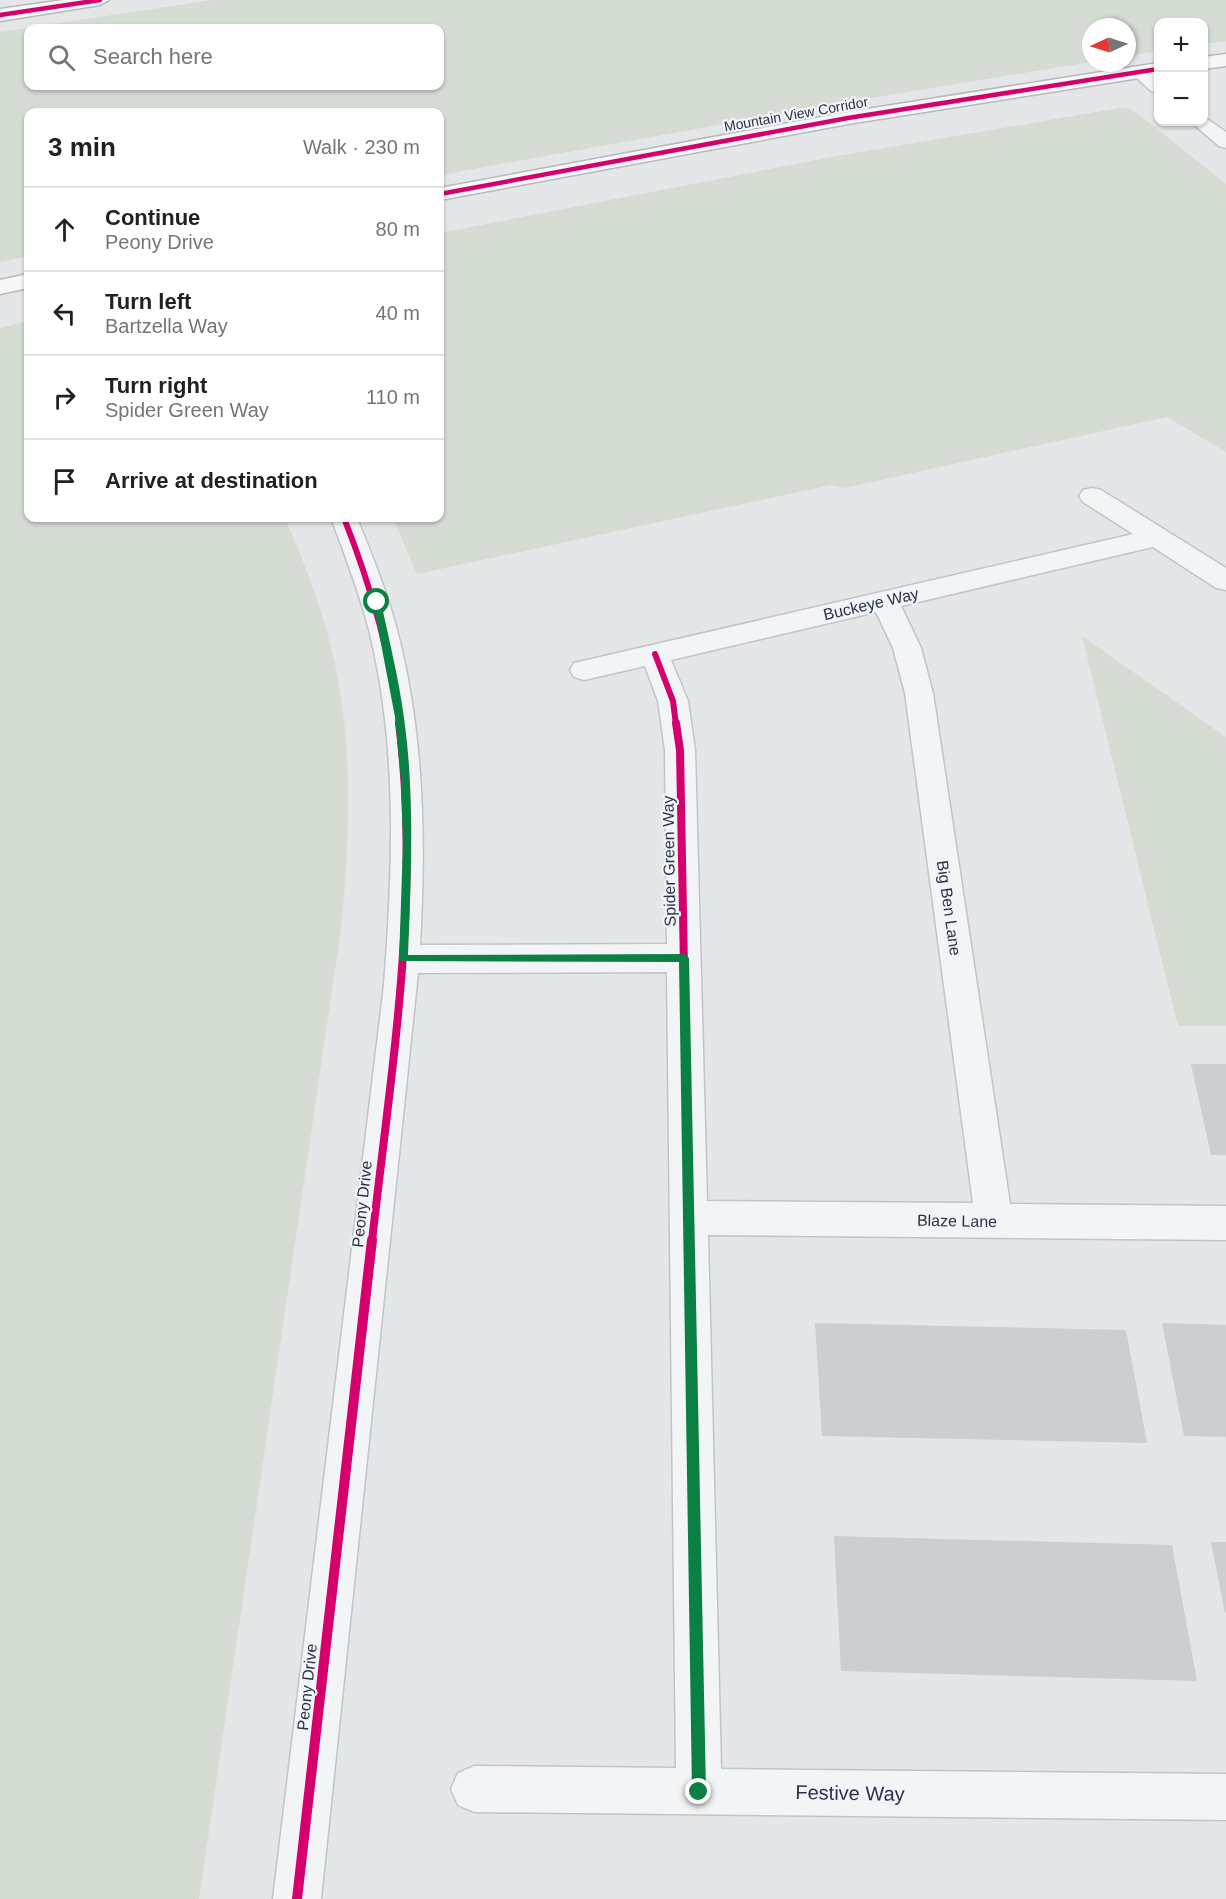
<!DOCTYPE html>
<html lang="en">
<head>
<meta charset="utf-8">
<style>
  body { margin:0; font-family:Helvetica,sans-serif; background:#f6f6f6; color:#202124 }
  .controls { position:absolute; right:18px; top:18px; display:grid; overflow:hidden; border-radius:12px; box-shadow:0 2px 4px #0004 }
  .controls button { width:54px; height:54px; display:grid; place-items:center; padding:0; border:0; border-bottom:2px solid #e0e0e0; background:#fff; color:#202124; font:30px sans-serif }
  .compass { position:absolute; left:1082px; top:18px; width:54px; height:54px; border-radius:50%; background:#fff; box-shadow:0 2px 4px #0004; rotate:266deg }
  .stop { position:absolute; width:18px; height:18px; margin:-14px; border:4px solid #0b8043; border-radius:50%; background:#fff }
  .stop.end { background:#0b8043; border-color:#fff; box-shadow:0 2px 6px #0008 }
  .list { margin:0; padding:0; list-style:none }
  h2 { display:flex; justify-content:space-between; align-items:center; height:78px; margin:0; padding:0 24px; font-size:26px }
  h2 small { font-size:20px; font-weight:400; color:#757577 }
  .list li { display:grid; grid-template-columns:39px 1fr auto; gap:18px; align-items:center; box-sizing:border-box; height:84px; padding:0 24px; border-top:2px solid #e0e0e0 }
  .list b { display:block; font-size:22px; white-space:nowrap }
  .list p { margin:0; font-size:20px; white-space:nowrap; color:#757577 }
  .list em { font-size:20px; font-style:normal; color:#757577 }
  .icon { flex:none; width:33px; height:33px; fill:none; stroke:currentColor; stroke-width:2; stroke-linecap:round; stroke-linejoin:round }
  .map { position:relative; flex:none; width:1226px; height:1899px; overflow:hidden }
  .search { position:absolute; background:#fff; box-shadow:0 2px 4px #0004; left:24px; top:24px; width:420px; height:66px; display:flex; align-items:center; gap:15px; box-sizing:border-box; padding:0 21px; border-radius:12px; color:#757577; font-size:22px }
  .panel { position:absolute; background:#fff; box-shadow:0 2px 4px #0004; left:24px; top:108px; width:420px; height:414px; border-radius:12px }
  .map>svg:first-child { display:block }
  .green { fill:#d5dcd4; fill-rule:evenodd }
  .building { fill:#ccced0 }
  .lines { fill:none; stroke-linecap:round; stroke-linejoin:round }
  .minor-casing { stroke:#c2c4c6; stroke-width:3 }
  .trunk-casing { stroke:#b6b9bd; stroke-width:3 }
  .minor { fill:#f3f4f5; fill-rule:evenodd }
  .trunk { fill:#f7f7f7; fill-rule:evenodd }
  .cycleway-far3-casing { stroke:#f1f4f8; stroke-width:7 }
  .cycleway-far2-casing { stroke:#f1f4f8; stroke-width:9 }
  .cycleway-far1-casing { stroke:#f1f4f8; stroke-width:11 }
  .cycleway-casing { stroke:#f1f4f8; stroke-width:14 }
  .cycleway-far3 { stroke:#d6006c; stroke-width:4.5 }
  .cycleway-far2 { stroke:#d6006c; stroke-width:6 }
  .cycleway-far1 { stroke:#d6006c; stroke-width:8 }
  .cycleway { stroke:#d6006c; stroke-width:10 }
  .route { fill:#0b8043 }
  .labels { text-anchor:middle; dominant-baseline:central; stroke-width:4.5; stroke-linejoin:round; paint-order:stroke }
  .far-street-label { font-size:14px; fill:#2a3342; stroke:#f1f4f8 }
  .street-label { font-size:16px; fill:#2a3342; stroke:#f1f4f8 }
  .near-street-label { font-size:20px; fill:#2a3342; stroke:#f1f4f8 }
</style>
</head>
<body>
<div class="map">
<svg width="1226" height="1899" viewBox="0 0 1226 1899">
  <rect width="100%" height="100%" fill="#e4e6e8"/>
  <g class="green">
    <path d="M212,0h1014v41l-22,3v-22h-46v29l-31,5v-29h-36v35l-233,38 -418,75v-63h-412v144l-28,6v-230zM440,28v58h-412v-58z"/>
    <polygon points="1120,108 1130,109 1141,116 1226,184 1226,452 1167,417 845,488 831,485 417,574 393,518 440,518 440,233 832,157"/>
    <path d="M28,321v197h257c18,42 35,84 46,129 23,91 19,190 10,282l-142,970h-199v-1571z"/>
    <polygon points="1082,636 1226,737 1226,1026 1178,1026"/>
  </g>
  <g class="building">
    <polygon points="1191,1064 1226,1064 1226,1155 1211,1155"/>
    <polygon points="815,1323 1126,1330 1147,1443 822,1436"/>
    <polygon points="1162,1323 1226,1325 1226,1437 1184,1436"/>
    <polygon points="834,1536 1172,1545 1197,1681 841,1671"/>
    <polygon points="1211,1542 1226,1542 1226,1613 1225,1613"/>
  </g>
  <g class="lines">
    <defs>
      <g id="minor">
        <polygon points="1140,66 1147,68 1158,78 1158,93 1151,91 1130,72"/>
        <polygon points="1204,117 1226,132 1226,148 1219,146 1191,122 1204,122"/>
        <path d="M1092,488l9,2 125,78v22l-10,-2 -63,-41 -252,59 20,42 12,45 77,511 216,2v34l-518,-5 13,534 505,5v46l-752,-8 -16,-7 -7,-16 7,-16 16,-7 202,2 -9,-796 -249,1 -97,926h-48l111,-914c9,-118 14,-239 -15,-355 -10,-38 -24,-75 -38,-112h26c15,37 30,74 40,112 27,102 29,211 23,315l247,-1 -2,-194 -7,-49 -13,-35 -61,14 -10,-3 -4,-7 4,-7 559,-129 -50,-32 -4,-6 4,-6zM876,612l17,36 12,45 68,510 -266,-2 -12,-451 -7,-49 -17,-41z"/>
      </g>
      <g id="trunk">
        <polygon points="64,0 109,0 100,5 0,21 0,9"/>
        <polygon points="1226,54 1226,66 1204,69 1204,57"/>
        <polygon points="1158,63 1158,75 848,124 440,200 440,188 848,112"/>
        <polygon points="28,274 28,288 0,294 0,280"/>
      </g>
    </defs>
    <use href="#minor" class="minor-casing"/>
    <use href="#trunk" class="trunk-casing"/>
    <use href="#minor" class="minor"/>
    <use href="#trunk" class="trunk"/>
    <defs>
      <g id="cycleway-far3">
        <polyline points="0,15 100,0"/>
        <polyline points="440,194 848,118 1158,69"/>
      </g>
      <g id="cycleway-far2">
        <path d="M344,518c27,68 46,134 56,207"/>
        <polyline points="655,654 673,701 676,725"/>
      </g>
      <g id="cycleway-far1">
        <polyline points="676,723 680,750 689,1241"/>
        <path d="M372,1241c19,-171 49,-345 27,-518"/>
      </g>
      <g id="cycleway">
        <polyline points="689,1240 699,1792"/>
        <polyline points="297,1899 372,1240"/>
      </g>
    </defs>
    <use href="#cycleway-far3" class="cycleway-far3-casing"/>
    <use href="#cycleway-far2" class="cycleway-far2-casing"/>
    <use href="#cycleway-far1" class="cycleway-far1-casing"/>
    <use href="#cycleway" class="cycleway-casing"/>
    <use href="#cycleway-far3" class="cycleway-far3"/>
    <use href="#cycleway-far2" class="cycleway-far2"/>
    <use href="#cycleway-far1" class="cycleway-far1"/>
    <use href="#cycleway" class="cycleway"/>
  </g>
  <path class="route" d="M377,599l4,3c8,38 18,77 23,116 11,79 7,157 4,237l276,-1 5,4 17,834 -7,7 -7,-7 -13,-830 -280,-1 4,-117 -2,-63 -6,-64 -22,-115z"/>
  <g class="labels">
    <g class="far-street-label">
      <text transform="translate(796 114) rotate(-10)">Mountain View Corridor</text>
    </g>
    <g class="street-label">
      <text transform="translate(871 604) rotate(-13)">Buckeye Way</text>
      <text transform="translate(669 861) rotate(-91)">Spider Green Way</text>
      <text transform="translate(949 908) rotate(82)">Big Ben Lane</text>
      <text transform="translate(362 1204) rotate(-84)">Peony Drive</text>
      <text transform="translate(957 1221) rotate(1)">Blaze Lane</text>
      <text transform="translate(307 1687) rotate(-84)">Peony Drive</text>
    </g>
    <g class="near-street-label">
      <text transform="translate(850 1793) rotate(1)">Festive Way</text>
    </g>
  </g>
</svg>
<div class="controls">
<button>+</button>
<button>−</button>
</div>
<svg class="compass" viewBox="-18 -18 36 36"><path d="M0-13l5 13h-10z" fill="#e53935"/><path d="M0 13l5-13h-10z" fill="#757577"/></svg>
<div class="stop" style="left:377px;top:602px"></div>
<div class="stop end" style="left:699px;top:1792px"></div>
<div class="search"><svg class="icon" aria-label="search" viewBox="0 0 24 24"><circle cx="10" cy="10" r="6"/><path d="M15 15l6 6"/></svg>Search here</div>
<section class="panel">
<h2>3 min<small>Walk · 230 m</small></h2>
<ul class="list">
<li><svg class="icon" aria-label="ahead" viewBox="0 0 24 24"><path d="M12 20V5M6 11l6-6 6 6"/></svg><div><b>Continue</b><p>Peony Drive</p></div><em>80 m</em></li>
<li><svg class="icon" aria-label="left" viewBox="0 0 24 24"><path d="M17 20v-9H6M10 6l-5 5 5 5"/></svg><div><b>Turn left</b><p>Bartzella Way</p></div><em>40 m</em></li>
<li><svg class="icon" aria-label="right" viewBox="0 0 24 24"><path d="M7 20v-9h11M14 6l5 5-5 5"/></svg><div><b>Turn right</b><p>Spider Green Way</p></div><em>110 m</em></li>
<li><svg class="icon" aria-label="arrive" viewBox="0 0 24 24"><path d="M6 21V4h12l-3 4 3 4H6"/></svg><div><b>Arrive at destination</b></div></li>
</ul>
</section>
</div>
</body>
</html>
